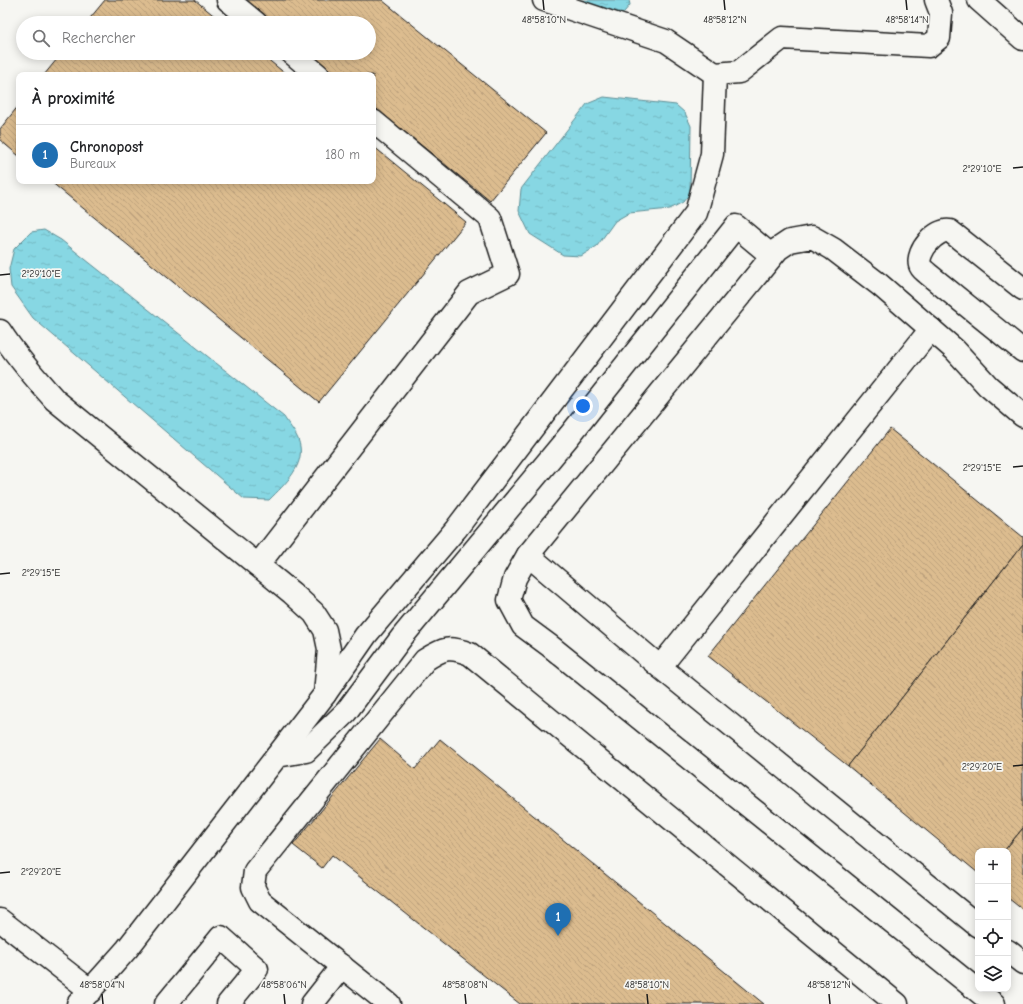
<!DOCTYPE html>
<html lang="fr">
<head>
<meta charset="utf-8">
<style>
  body { margin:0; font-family:"Comic Neue",sans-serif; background:#f6f6f6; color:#202124 }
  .controls { position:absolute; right:12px; bottom:12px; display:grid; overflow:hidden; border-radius:8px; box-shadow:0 2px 10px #0003 }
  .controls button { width:36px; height:36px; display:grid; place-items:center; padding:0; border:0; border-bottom:1px solid #e0e0e0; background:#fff; color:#202124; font:20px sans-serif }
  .you { position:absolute; left:583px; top:406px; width:14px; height:14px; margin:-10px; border:3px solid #fff; border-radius:50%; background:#1a73e8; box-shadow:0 0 0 6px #1a73e833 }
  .badge { display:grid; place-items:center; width:26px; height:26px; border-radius:50%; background:#1f6fb2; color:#fff; font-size:13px; font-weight:700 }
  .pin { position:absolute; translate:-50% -33px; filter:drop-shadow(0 1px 2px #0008) }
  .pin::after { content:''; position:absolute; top:21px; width:14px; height:12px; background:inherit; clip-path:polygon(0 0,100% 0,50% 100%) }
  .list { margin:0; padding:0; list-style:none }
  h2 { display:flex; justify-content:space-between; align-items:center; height:52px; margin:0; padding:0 16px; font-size:17px }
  h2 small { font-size:13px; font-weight:400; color:#757577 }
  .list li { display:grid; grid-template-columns:26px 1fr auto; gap:12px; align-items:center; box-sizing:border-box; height:60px; padding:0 16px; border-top:1px solid #e0e0e0 }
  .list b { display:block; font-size:15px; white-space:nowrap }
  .list p { margin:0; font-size:13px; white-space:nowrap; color:#757577 }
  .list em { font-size:13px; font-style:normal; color:#757577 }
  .icon { flex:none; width:22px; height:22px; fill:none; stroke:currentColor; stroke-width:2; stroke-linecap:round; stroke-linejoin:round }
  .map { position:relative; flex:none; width:1023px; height:1004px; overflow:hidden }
  .search { position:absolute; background:#fff; box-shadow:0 2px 10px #0003; left:16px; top:16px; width:360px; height:44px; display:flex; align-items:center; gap:10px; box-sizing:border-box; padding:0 14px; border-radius:22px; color:#757577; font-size:15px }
  .panel { position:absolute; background:#fff; box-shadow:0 2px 10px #0003; left:16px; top:72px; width:360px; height:112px; border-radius:8px }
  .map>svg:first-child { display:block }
  .water { fill:url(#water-ripples); stroke:#5c8c93 }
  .building { fill:url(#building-back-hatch); stroke:#1c1c1c }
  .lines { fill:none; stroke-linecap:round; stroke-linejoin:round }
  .minor-casing { stroke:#1c1c1c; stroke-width:25 }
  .minor { stroke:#f6f6f2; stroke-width:22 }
  .ticks { fill:none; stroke:#1c1c1c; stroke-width:1.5 }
  .ticks-label { font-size:10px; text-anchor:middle; fill:#1c1c1c; stroke:#f6f6f2; stroke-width:3.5; stroke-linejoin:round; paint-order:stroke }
</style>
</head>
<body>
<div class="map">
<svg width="1023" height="1004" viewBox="0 0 1023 1004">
  <defs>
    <pattern id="water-ripples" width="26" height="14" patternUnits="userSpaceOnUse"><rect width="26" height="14" fill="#87d7e3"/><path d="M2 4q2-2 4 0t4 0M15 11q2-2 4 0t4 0" fill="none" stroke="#74b8c2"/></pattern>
    <pattern id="building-back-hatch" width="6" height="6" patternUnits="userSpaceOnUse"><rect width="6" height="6" fill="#dcbc8f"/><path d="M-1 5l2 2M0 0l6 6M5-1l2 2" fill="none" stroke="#bca17b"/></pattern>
  </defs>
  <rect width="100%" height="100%" fill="#f6f6f2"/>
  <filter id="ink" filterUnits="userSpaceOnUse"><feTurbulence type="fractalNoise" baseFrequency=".025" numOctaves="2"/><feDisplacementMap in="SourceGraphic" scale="8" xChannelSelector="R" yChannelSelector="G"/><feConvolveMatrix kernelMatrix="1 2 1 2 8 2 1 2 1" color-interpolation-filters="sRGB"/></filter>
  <g filter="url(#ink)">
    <g class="water">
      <polygon points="568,0 629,0 630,5 619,18"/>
      <polygon points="604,97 676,105 685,113 691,126 690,193 683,202 670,209 629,213 615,221 597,246 581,256 563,255 530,234 519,211 521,189 587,104"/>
      <path d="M44,230l17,10 223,177c4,7 11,14 14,22 10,25 -13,45 -29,61l-25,-1 -211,-181 -22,-31 -2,-18 5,-20 17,-17z"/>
    </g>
    <g class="building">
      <polygon points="105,0 195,0 223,23 86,23"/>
      <polygon points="243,0 382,0 546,133 490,201 373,106 373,75 335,75 308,53 369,53 369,23 271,23"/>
      <polygon points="62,53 260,53 287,75 44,75"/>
      <polygon points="19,105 19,156 0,140 0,129"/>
      <polygon points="373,146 466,222 319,402 50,181 373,181"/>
      <polygon points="890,429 1023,537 1023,544 848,766 708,656"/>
      <polygon points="1023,544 1023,828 1004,851 978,851 978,873 848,766"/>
      <polygon points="380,739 415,769 440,739 764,1004 520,1004 332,855 322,868 293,845"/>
      <polygon points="1023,828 1023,910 1008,898 1008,851 1004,851"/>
    </g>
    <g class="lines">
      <defs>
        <g id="minor">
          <polyline points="228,0 256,23"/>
          <polyline points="544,0 666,41 715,74"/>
          <polyline points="979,0 1023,39"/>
          <polyline points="292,53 318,75"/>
          <path d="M1023,289l-73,-58c-13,-3 -34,20 -30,34 1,4 5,6 8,9l95,77"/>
          <path d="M0,331c16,25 35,47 55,69l237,193 22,20 11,17 4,19 -4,45 -48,62"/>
          <polyline points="528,555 660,667 978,926"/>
          <polyline points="258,565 469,293 508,274 490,218 373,121"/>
          <polyline points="660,667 931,329"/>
          <polyline points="325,694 366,635 456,529 696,213 712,154 715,74 739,72 782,38 929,46 939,38 941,13 936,0"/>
          <polyline points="0,920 91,991"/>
          <polyline points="1008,951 1023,963"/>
          <polyline points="78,1004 127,949 277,756 306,751 346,712 402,637 570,435 736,226 772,256"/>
          <polyline points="166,1004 221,937 257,969 228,1004"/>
          <polyline points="312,1004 342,966"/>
          <path d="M389,1004l-129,-103 -7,-14 2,-16 170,-211c19,-12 24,-14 45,-6l427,350"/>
          <polyline points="994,1004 550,646 523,626 509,600 515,578 528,555 778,249 790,241 812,237 833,249 880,285 955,350 988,386 1023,416"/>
        </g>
      </defs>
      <use href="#minor" class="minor-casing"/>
      <use href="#minor" class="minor"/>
    </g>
  </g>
  <path class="ticks" d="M543,0l1,10M724,0l1,10M906,0l1,10M1013,168l10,-1M0,275l10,-1M1013,467l10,-1M0,574l10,-1M1013,766l10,-1M0,873l10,-1M102,994l1,10M284,994l1,10M465,994l1,10M647,994l1,10M829,994l1,10"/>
  <g class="ticks-label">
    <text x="544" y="23">48°58'10"N</text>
    <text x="725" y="23">48°58'12"N</text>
    <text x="907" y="23">48°58'14"N</text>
    <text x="982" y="172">2°29'10"E</text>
    <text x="41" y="277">2°29'10"E</text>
    <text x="982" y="471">2°29'15"E</text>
    <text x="41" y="576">2°29'15"E</text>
    <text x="982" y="770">2°29'20"E</text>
    <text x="41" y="875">2°29'20"E</text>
    <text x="102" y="988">48°58'04"N</text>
    <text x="284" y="988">48°58'06"N</text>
    <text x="465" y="988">48°58'08"N</text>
    <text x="647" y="988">48°58'10"N</text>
    <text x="829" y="988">48°58'12"N</text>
  </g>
</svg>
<div class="controls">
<button>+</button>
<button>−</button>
<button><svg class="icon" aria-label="locate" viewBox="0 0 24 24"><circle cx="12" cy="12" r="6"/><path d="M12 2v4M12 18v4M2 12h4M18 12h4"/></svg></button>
<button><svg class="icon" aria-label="layers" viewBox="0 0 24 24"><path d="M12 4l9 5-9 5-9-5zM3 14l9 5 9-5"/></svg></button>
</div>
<div class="you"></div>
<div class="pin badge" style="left:558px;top:936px">1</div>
<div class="search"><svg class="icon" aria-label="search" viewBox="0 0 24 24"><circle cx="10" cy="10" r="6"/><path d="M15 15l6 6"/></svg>Rechercher</div>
<section class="panel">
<h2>À proximité<small></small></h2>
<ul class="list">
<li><span class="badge">1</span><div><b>Chronopost</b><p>Bureaux</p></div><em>180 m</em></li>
</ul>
</section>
</div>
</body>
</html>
